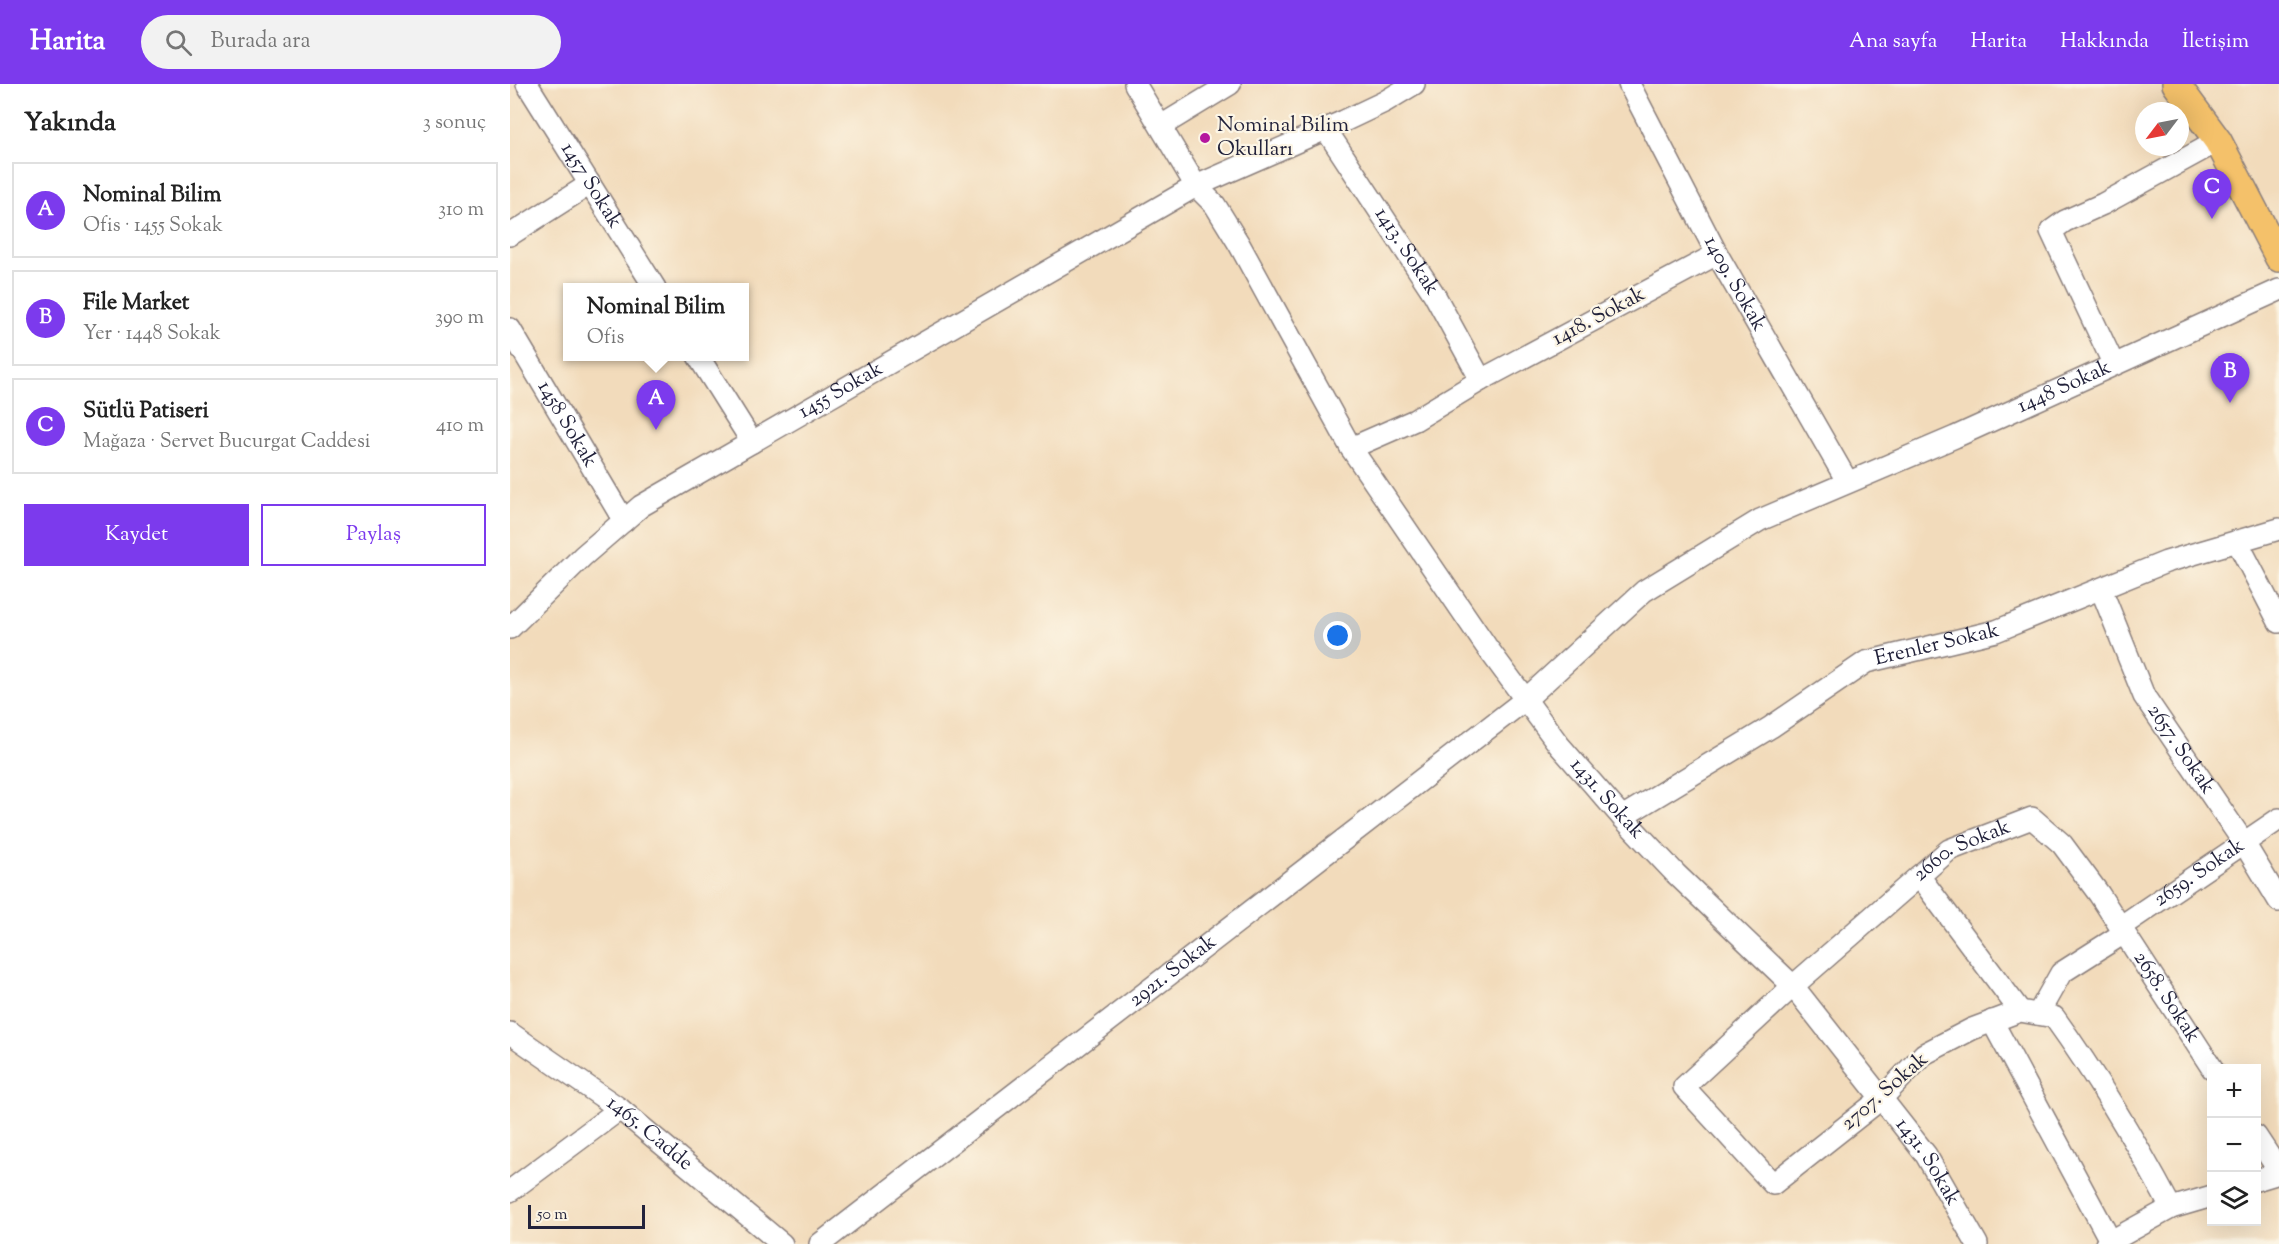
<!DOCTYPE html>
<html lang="tr">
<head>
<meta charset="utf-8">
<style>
  body { margin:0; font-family:"Sorts Mill Goudy",serif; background:#f2f2f2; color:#222 }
  .controls { position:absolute; right:18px; bottom:18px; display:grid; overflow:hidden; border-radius:0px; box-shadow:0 6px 24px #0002 }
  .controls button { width:54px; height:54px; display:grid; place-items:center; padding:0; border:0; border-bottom:2px solid #e0e0e0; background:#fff; color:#222; font:30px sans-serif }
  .compass { position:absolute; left:1625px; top:18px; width:54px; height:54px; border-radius:50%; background:#fff; box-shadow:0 6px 24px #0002; rotate:238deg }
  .scale { position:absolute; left:18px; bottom:15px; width:117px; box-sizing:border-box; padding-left:6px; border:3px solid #22223b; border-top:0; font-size:16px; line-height:21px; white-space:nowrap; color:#22223b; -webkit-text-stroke:4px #fcf5e5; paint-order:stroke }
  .you { position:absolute; left:828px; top:552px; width:21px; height:21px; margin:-15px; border:4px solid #fff; border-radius:50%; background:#1a73e8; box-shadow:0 0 0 9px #1a73e833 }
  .badge { display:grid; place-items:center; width:39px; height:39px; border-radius:50%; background:#7c3aed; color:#fff; font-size:20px; font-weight:700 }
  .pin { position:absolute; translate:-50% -50px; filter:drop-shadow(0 2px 3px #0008) }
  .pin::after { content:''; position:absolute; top:32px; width:21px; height:18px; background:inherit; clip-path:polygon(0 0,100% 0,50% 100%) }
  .popup { position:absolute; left:53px; top:199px; width:186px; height:78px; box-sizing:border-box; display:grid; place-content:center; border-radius:0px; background:#fff; filter:drop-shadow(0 2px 4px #0005); font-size:20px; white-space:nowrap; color:#767676 }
  .popup b { font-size:22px; color:#222 }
  .popup::after { content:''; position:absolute; left:50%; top:100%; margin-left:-12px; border:12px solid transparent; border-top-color:#fff }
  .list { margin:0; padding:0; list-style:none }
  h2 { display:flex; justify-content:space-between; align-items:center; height:78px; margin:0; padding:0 24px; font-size:26px }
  h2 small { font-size:20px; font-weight:400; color:#767676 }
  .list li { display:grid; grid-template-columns:39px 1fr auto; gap:18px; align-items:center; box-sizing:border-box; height:96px; margin:0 12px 12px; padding:0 12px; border:2px solid #e0e0e0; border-radius:0px }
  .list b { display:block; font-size:22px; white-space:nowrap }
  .list p { margin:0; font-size:20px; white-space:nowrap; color:#767676 }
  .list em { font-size:20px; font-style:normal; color:#767676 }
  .actions { display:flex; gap:12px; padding:18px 24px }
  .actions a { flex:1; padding:14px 0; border:2px solid #7c3aed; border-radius:0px; text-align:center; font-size:21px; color:#7c3aed }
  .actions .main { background:#7c3aed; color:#fff }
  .icon { flex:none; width:33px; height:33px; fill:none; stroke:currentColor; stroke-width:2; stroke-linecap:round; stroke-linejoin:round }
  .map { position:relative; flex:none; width:1769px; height:1160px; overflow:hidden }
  header { display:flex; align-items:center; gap:36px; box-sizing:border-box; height:84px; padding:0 30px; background:#7c3aed; color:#fff }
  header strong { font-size:28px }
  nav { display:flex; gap:33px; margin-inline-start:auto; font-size:21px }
  .search { width:420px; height:54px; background:#f2f2f2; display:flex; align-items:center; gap:15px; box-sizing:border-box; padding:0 21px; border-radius:33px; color:#767676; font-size:22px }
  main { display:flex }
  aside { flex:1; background:#fff }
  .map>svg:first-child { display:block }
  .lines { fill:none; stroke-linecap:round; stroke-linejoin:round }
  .minor-casing { stroke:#8a7e7b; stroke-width:24 }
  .major-casing { stroke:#8a7e7b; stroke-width:30 }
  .minor { stroke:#fff; stroke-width:21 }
  .major { stroke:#f4c16a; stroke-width:27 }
  .poi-dot { fill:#b5179e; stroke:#fcf5e5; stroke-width:2 }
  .labels { text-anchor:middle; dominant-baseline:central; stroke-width:4.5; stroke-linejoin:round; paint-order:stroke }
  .poi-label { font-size:21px; fill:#22223b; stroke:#fcf5e5; text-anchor:start }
  .street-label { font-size:21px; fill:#22223b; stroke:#fcf5e5 }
</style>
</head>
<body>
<header>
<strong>Harita</strong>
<div class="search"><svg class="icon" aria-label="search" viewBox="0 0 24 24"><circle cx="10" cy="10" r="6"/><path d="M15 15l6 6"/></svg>Burada ara</div>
<nav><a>Ana sayfa</a><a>Harita</a><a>Hakkında</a><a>İletişim</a></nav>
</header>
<main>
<aside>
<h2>Yakında<small>3 sonuç</small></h2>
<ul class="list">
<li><span class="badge">A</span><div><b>Nominal Bilim</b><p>Ofis · 1455 Sokak</p></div><em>310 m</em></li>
<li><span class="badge">B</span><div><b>File Market</b><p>Yer · 1448 Sokak</p></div><em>390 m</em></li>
<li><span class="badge">C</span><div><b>Sütlü Patiseri</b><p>Mağaza · Servet Bucurgat Caddesi</p></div><em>410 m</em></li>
</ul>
<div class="actions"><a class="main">Kaydet</a><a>Paylaş</a></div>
</aside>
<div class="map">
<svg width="1769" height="1160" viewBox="0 0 1769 1160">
  <rect width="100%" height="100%" fill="#fcf5e5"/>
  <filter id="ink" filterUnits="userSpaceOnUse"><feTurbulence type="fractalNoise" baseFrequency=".0167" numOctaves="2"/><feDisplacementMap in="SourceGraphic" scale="12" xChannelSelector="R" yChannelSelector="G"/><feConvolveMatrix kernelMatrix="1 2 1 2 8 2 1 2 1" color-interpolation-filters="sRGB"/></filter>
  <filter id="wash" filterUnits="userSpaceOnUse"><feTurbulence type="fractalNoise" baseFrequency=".008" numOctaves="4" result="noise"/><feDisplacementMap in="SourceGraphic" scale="24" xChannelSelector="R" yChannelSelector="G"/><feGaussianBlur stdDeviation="1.35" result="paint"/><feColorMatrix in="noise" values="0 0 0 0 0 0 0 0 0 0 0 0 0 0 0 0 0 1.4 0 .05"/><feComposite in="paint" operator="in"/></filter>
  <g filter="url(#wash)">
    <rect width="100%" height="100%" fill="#f2dbbb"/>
  </g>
  <g filter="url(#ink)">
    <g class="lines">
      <defs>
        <g id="minor">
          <path id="s1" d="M17,0l128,204"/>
          <polyline points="625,0 686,102 705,121 729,160 841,364"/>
          <path id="s2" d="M1119,0l88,170 130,227"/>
          <polyline points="651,42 720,0"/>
          <path id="s3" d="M815,44l109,166 47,86"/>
          <polyline points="0,151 80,100"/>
          <path id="s4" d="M1207,170l-236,126 -66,40 -64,28 135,198 73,99 63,72 54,57 117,112 133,169 51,89"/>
          <path id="s5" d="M0,245l114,192"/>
          <polyline points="188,272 242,358"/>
          <polyline points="1603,279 1541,147 1555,137 1593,120 1708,57"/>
          <polyline points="1727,457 1769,538"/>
          <path id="s6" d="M1591,505l43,107 100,147 35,58"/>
          <path id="s7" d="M0,544l73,-72 58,-50 555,-320 148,-65 40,-19 30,-18"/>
          <path id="s8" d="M1112,733l149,-90 95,-65 130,-31 170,-69 113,-33"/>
          <polyline points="1409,792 1510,927"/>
          <path id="s9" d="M1610,843l159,-108"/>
          <polyline points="1528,930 1551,889 1614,849"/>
          <polyline points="1482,937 1601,1158"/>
          <path id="s10" d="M0,949l110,76 162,135"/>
          <polyline points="1746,1052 1769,1087"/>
          <polyline points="1746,1096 1769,1089"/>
          <polyline points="0,1107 110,1025"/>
          <path id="s11" d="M1661,1124c-35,-66 -73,-130 -117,-191l-34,-6 -48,18 -48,25 -42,44 -109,86 -89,-97 109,-101 156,-136 83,-32 30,26 37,50 113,174"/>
          <path id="s12" d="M310,1160l706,-545 118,-108 116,-71 195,-83 324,-147"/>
          <polyline points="1596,1160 1661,1124 1702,1112"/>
        </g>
        <polyline id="major" points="1666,0 1708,57 1769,174"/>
      </defs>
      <use href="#minor" class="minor-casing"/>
      <use href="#major" class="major-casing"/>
      <use href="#minor" class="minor"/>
      <use href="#major" class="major"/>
    </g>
  </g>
  <circle class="poi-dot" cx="695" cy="54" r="6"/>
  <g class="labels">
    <g class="poi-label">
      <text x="707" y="42">Nominal Bilim<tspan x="707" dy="24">Okulları</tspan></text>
    </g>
    <g class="street-label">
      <text stroke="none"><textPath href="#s1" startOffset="120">1457 Sokak</textPath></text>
      <text stroke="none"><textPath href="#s3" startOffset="148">1413. Sokak</textPath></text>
      <text stroke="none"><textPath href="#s2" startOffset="226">1409. Sokak</textPath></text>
      <text transform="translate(1089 233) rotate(-28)">1418. Sokak</text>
      <text stroke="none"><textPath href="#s12" startOffset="1520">1448 Sokak</textPath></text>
      <text stroke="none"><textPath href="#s7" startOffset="410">1455 Sokak</textPath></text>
      <text stroke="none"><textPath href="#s5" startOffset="111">1458 Sokak</textPath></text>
      <text stroke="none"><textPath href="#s8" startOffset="362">Erenler Sokak</textPath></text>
      <text stroke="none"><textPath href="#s6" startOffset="180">2657. Sokak</textPath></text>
      <text stroke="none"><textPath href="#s4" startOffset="849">1431. Sokak</textPath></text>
      <text stroke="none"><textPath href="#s11" startOffset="1062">2660. Sokak</textPath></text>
      <text stroke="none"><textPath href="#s9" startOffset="96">2659. Sokak</textPath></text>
      <text stroke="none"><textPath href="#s12" startOffset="446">2921. Sokak</textPath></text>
      <text stroke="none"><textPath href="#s11" startOffset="1365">2658. Sokak</textPath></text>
      <text transform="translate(1375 1008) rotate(-41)">2707. Sokak</text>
      <text stroke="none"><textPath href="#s10" startOffset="172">1465. Cadde</textPath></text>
      <text stroke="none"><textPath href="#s4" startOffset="1335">1431. Sokak</textPath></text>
    </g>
  </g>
</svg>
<div class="controls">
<button>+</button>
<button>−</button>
<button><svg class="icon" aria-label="layers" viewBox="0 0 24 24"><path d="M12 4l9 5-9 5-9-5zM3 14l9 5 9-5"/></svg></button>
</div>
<svg class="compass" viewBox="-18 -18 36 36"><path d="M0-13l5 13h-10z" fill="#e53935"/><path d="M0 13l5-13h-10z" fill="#767676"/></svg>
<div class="scale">50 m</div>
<div class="you"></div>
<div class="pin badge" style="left:146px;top:346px">A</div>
<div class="popup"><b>Nominal Bilim</b>Ofis</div>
<div class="pin badge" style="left:1720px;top:319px">B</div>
<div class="pin badge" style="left:1702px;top:135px">C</div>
</div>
</main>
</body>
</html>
